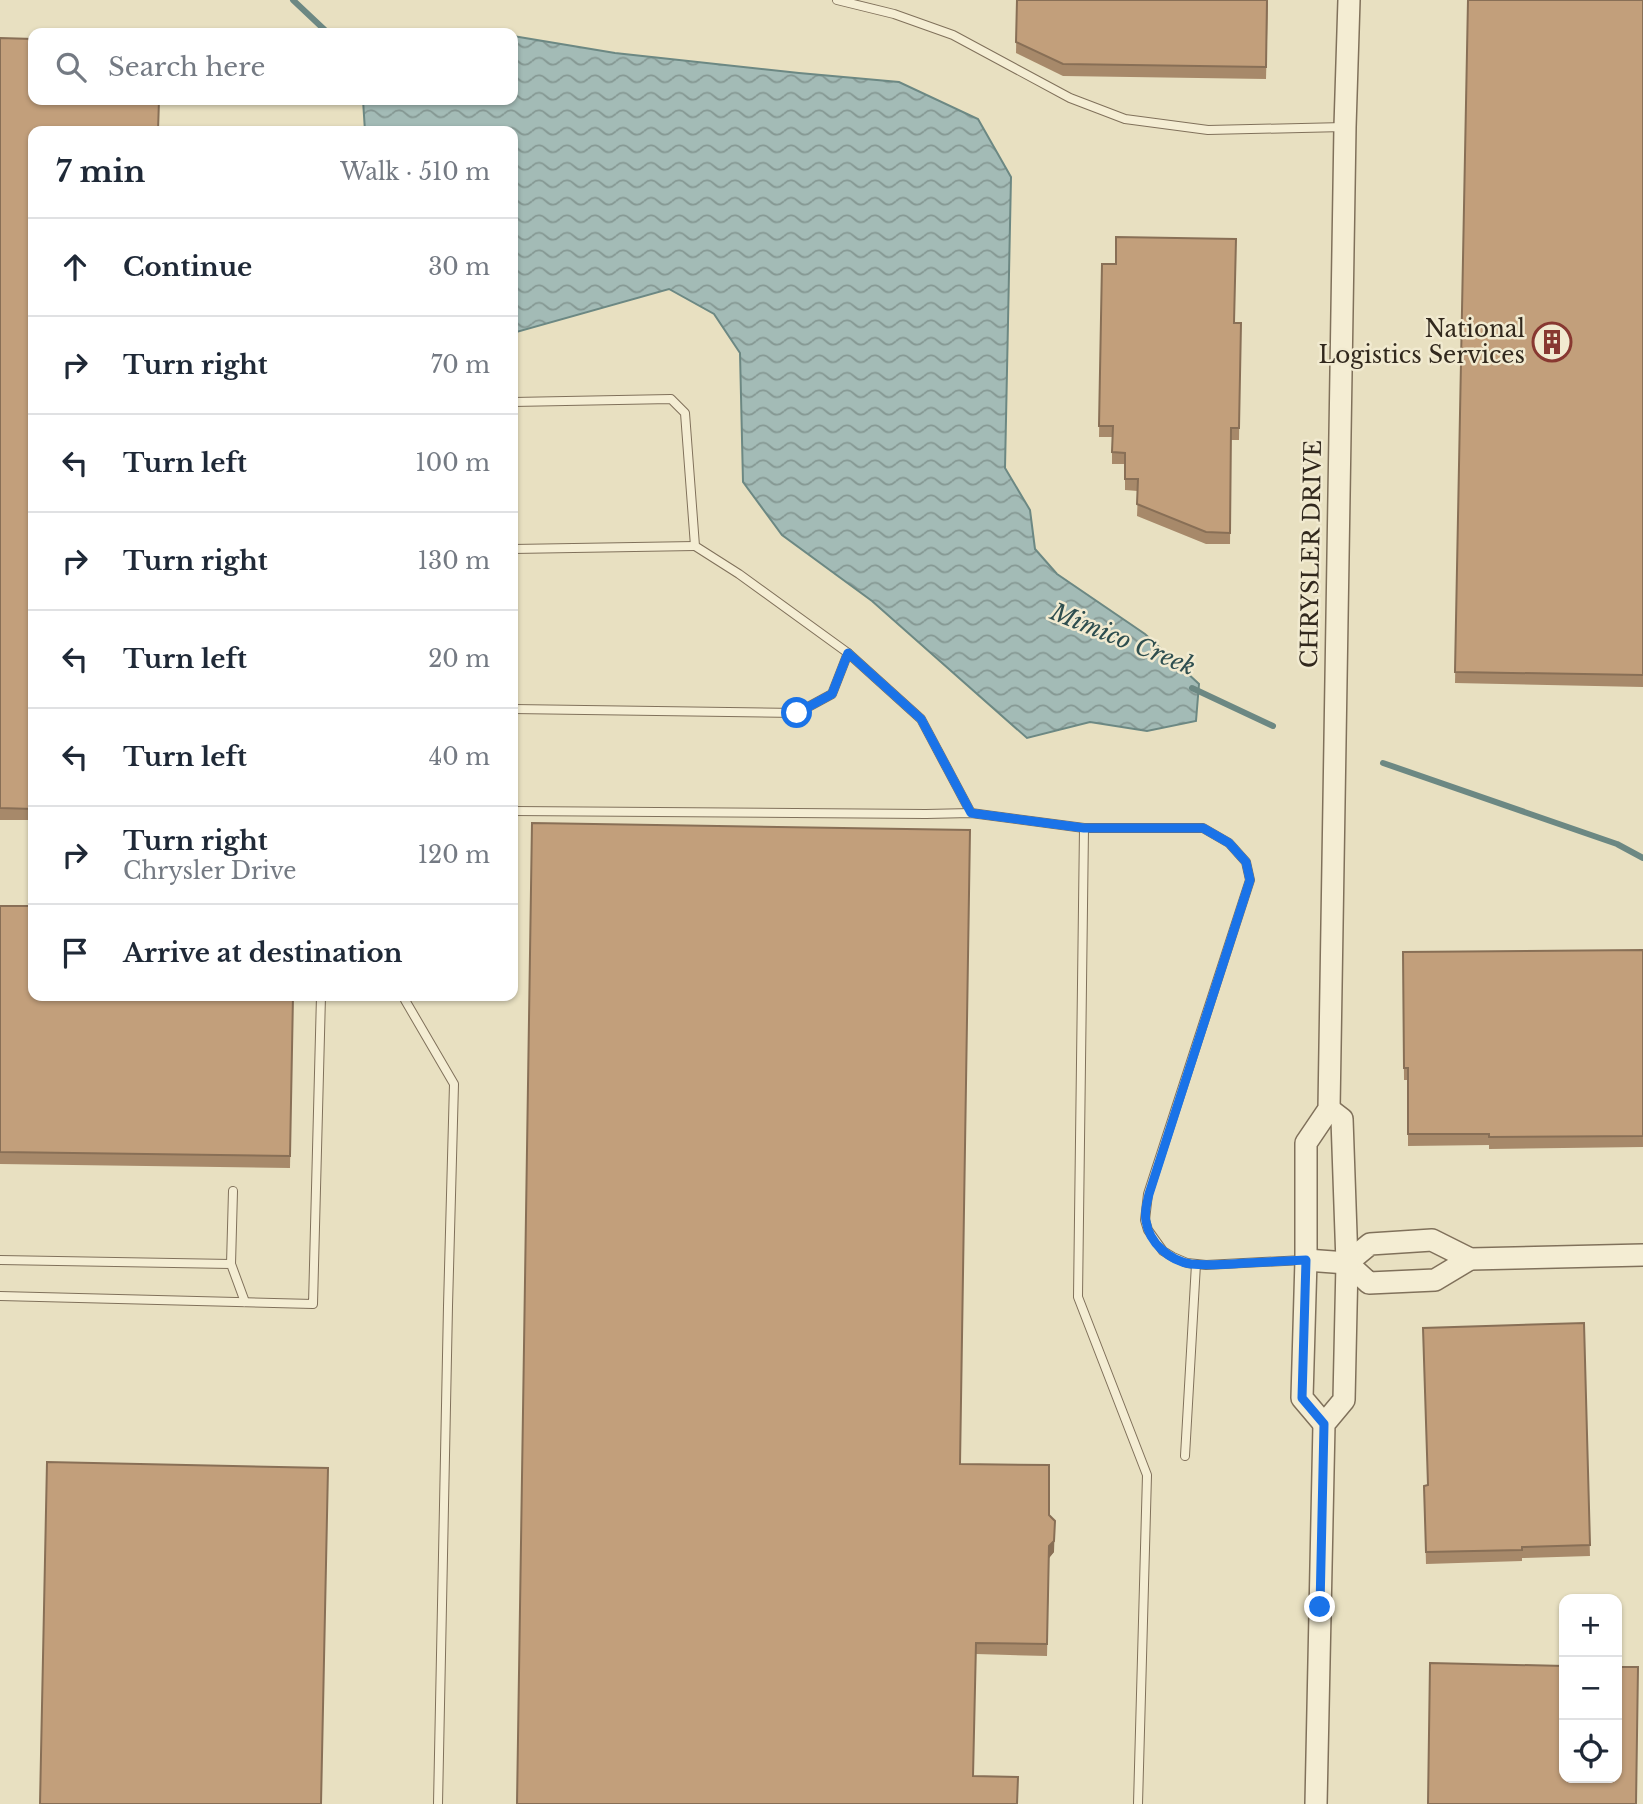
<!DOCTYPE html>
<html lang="en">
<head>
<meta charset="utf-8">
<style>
  body { margin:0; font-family:"Libre Baskerville",serif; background:#f6f6f7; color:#1f2937 }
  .controls { position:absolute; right:21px; bottom:21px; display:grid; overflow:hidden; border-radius:14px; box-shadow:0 2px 5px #0004 }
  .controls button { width:63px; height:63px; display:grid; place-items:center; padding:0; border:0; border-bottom:2px solid #e0e1e3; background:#fff; color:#1f2937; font:35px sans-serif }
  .stop { position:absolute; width:21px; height:21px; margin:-16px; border:5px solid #1a73e8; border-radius:50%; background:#fff }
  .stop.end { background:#1a73e8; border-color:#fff; box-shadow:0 2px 7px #0008 }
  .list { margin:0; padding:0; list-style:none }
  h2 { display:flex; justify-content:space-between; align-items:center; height:91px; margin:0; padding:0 28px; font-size:30px }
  h2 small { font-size:23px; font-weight:400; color:#747a83 }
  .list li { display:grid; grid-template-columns:46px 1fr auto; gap:21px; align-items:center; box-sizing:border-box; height:98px; padding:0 28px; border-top:2px solid #e0e1e3 }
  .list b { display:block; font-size:26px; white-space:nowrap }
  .list p { margin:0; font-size:23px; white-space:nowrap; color:#747a83 }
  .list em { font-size:23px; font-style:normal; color:#747a83 }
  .icon { flex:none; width:38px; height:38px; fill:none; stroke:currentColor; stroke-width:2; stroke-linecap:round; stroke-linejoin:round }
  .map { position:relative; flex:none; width:1643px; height:1804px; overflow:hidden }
  .search { position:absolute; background:#fff; box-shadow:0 2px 5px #0004; left:28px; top:28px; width:490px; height:77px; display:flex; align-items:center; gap:18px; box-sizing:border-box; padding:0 24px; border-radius:14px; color:#747a83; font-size:26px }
  .panel { position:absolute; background:#fff; box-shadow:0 2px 5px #0004; left:28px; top:126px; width:490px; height:875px; border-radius:14px }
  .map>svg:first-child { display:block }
  .water { fill:url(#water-waves); stroke:#6c8883; stroke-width:2 }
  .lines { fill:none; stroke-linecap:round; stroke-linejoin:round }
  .stream { stroke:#6c8883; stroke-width:6 }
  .service-casing { stroke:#80715b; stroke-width:10 }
  .tertiary-casing { stroke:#80715b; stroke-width:24 }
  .service { stroke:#f4edd3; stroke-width:8 }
  .tertiary { stroke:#f4edd3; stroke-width:21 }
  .wall { fill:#a7896a }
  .shaded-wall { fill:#886f56 }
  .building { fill:#c29f7b; stroke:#886f56; stroke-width:2 }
  .route { stroke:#1a73e8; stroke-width:9 }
  .labels { text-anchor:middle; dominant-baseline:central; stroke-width:5; stroke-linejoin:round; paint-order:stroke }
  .poi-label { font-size:23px; fill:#31281d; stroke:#f1ead0; text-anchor:end }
  .street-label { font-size:23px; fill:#31281d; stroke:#f1ead0 }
  .water-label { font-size:24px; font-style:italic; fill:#2e4e4f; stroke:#f1ead0 }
</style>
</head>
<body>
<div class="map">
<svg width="1643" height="1804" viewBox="0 0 1643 1804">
  <defs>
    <pattern id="water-waves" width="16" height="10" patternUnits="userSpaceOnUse" patternTransform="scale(1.75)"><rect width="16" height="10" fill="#a3bbb6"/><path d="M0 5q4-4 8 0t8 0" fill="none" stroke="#859893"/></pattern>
  </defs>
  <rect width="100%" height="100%" fill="#e8e0c1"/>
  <polygon class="water" points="513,36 615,53 799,73 899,82 978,119 1011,177 1005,468 1030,510 1035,549 1057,574 1145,634 1199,684 1196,721 1147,731 1090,722 1027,738 872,601 782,535 743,482 740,353 714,314 669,289 513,333 513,131 365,131 363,100 513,100"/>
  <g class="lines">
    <g class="stream">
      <polyline points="293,0 328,33"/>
      <polyline points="1192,688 1273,726"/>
      <polyline points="1383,763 1617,844 1643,858"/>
    </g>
    <defs>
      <g id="service">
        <polyline points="837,0 894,14 953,35 1070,98 1125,119 1208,130 1344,127"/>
        <polyline points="513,402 671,399 685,413 695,546 739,574 848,653 921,719 971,813"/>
        <polyline points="513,549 695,546"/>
        <polyline points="513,709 797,713 832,694 848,653"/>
        <polyline points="513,811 926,814 971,813 1084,828 1203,828 1229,843 1246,862 1250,880 1148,1194 1145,1220 1148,1230 1163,1251 1173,1257 1187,1263 1206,1265 1303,1260"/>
        <polyline points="1084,828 1078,1297 1147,1475 1138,1804"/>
        <polyline points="405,996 405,1000 454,1084 448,1306 438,1804"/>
        <polyline points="0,1260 231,1264 245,1302"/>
        <polyline points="231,1264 233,1191"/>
        <polyline points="0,1296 313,1304 321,996"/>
        <polyline points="1185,1456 1196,1264"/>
      </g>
      <g id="tertiary">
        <polyline points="1306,1260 1347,1263 1369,1283 1435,1280 1470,1259"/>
        <polyline points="1347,1263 1370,1244 1432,1240 1470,1259 1643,1255"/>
        <polyline points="1324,1424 1302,1398 1306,1260 1306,1143 1329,1109 1345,127 1349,0"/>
        <polyline points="1316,1804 1324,1424 1344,1400 1347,1263 1342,1119 1329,1109"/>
      </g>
    </defs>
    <use href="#service" class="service-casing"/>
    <use href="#tertiary" class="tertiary-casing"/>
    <use href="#service" class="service"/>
    <use href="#tertiary" class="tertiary"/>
  </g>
  <g class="wall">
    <polygon points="1017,0 1268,0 1266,79 1063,76 1016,53"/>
    <polygon points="1468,0 1643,0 1643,687 1455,683"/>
    <polygon points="0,38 33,131 33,820 0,820"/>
    <polygon points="1102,264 1234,323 1241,323 1239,440 1231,440 1230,544 1206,544 1137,516 1138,491 1125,490 1125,464 1112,464 1112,437 1099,437"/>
    <polygon points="0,906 293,996 290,1168 0,1164"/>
    <polygon points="1643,950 1643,1147 1489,1149 1489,1145 1408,1146 1408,1080 1404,1080 1403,952"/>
    <polygon points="1584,1323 1590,1556 1522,1558 1522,1561 1426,1564 1424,1486 1427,1486"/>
    <polygon points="960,1464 1049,1515 1054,1552 1049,1558 1047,1656 976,1654"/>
  </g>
  <polygon class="shaded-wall" points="1055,1521 1054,1552 1049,1558 1047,1656 1049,1546"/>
  <g class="building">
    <polygon points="1017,0 1267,0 1266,67 1063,64 1016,42"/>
    <polygon points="1468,0 1643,0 1643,675 1455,672"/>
    <polygon points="0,38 33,39 33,100 159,100 158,131 33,131 33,809 0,808"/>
    <polygon points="1116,237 1236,239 1234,323 1241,323 1239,428 1231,428 1230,533 1206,532 1137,504 1138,479 1125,479 1125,453 1112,452 1113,426 1099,426 1102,264 1116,264"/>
    <polygon points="532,823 970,830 960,1464 1049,1465 1049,1515 1055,1521 1054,1541 1049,1546 1047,1644 976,1643 973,1776 1018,1777 1017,1804 517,1804"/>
    <polygon points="0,906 33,906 33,996 293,996 290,1156 0,1152"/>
    <polygon points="1643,950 1643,1136 1489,1137 1489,1134 1408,1134 1408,1068 1404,1068 1403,952"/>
    <polygon points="1584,1323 1590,1545 1522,1547 1522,1550 1426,1552 1424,1486 1428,1485 1423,1328"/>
    <polygon points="47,1462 328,1468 321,1804 40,1804"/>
    <polygon points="1430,1663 1564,1666 1564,1778 1617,1778 1617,1667 1638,1667 1636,1804 1428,1804"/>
  </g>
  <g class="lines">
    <path class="route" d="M797,713l35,-19 16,-41 73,66 50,94 113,15h119l26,15 17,19 4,18 -101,314c-2,9 -5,18 -3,27 3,22 24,40 45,43 18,2 37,0 55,-1 20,-1 40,-2 60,-3l-4,138 22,26 -4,183"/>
  </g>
  <defs>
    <symbol id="building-ring" viewBox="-11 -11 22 22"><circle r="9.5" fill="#f1ead0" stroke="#883831" stroke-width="1.5"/><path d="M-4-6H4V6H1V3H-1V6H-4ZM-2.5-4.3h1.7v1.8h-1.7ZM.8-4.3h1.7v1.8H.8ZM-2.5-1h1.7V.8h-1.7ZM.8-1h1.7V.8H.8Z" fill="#883831"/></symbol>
  </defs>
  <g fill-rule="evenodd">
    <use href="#building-ring" x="1530" y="320" width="44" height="44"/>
  </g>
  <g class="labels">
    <g class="poi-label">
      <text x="1525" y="329">National<tspan x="1525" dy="26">Logistics Services</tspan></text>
    </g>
    <g class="street-label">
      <text transform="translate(1311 554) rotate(-89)">CHRYSLER DRIVE</text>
    </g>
    <g class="water-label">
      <text transform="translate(1123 639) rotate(22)">Mimico Creek</text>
    </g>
  </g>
</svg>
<div class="controls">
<button>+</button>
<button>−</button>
<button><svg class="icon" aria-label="locate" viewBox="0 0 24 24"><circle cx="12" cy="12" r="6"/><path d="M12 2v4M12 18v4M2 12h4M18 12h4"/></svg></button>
</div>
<div class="stop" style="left:797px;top:713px"></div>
<div class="stop end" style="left:1320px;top:1607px"></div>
<div class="search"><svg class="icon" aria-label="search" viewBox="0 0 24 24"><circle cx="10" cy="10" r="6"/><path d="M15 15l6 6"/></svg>Search here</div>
<section class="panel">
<h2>7 min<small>Walk · 510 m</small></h2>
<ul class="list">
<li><svg class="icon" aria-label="ahead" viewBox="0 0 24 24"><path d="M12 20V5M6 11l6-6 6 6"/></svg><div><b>Continue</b></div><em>30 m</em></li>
<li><svg class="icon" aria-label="right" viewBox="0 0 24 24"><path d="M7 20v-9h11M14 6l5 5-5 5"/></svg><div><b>Turn right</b></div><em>70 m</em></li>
<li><svg class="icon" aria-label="left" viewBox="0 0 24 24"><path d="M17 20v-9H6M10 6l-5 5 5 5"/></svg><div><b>Turn left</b></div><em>100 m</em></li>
<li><svg class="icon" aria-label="right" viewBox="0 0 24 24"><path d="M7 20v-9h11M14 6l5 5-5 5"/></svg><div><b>Turn right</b></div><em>130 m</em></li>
<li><svg class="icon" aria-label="left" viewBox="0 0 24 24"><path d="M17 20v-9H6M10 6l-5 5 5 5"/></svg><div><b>Turn left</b></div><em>20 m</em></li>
<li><svg class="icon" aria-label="left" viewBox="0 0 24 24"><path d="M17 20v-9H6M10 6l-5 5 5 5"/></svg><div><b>Turn left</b></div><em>40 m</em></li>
<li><svg class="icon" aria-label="right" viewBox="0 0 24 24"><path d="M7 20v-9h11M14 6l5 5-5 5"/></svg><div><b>Turn right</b><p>Chrysler Drive</p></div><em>120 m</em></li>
<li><svg class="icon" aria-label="arrive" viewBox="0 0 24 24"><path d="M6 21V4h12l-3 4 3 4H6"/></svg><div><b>Arrive at destination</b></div></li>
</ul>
</section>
</div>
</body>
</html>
